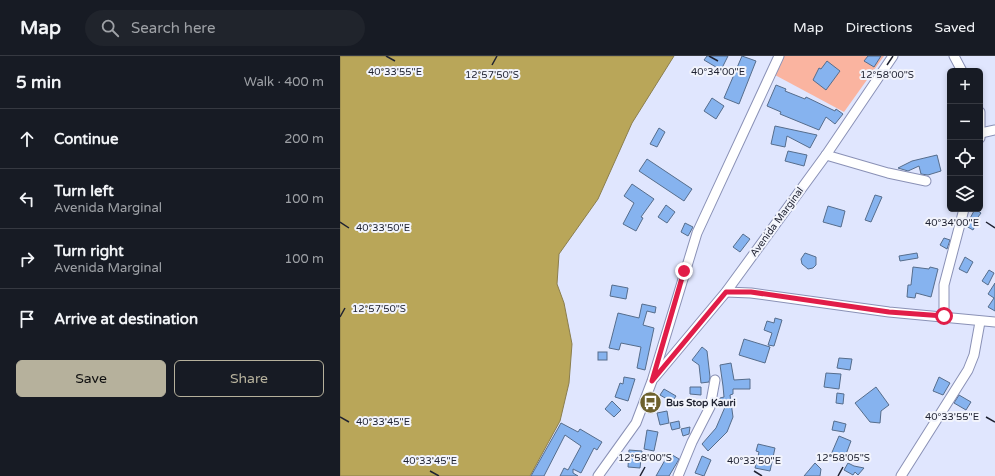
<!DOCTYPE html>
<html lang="en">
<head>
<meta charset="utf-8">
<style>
  body { margin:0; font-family:"Varela Round",sans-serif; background:#20242c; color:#f1f3f6 }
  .controls { position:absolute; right:12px; top:12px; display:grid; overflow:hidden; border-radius:6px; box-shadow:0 2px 6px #0003 }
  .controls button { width:36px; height:36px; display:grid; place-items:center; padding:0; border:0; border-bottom:1px solid #363941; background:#171b24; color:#f1f3f6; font:20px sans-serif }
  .stop { position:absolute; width:12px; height:12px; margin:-9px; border:3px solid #e11d48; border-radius:50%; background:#fff }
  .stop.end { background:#e11d48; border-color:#fff; box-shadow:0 1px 4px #0008 }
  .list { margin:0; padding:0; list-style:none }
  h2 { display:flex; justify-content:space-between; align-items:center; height:52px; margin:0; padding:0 16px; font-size:17px }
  h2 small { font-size:13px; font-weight:400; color:#9ea1a6 }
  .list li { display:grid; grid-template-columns:26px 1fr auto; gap:12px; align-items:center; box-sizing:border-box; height:60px; padding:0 16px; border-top:1px solid #363941 }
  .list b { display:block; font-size:15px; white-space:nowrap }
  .list p { margin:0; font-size:13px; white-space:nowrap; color:#9ea1a6 }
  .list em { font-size:13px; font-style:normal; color:#9ea1a6 }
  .actions { display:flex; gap:8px; padding:12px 16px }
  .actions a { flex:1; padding:9px 0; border:1px solid #b6b19c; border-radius:6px; text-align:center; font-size:14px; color:#b6b19c }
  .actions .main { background:#b6b19c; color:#111 }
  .icon { flex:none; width:22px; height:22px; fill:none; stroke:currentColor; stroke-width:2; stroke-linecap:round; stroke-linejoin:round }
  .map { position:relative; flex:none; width:655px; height:420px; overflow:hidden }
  header { display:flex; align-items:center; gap:24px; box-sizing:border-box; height:56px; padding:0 20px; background:#171b24; border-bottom:1px solid #363941 }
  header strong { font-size:19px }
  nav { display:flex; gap:22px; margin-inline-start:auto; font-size:14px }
  .search { width:280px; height:36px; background:#20242c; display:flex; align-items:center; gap:10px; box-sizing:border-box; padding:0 14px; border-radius:22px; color:#9ea1a6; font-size:15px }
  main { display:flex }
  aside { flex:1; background:#171b24 }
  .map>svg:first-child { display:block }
  .green { fill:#fab4a0 }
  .water { fill:#b9a659; stroke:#8b7e4d }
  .building { fill:#86b3ef; stroke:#566d8c }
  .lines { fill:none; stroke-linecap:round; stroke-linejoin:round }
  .minor-casing { stroke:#8a91b6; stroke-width:11 }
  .minor { stroke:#fff; stroke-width:9 }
  .route { stroke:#e11d48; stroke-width:5 }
  .ticks { fill:none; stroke:#1f2231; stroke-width:1.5 }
  .labels { text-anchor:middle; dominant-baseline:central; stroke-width:4; stroke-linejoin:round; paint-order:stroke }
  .street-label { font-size:10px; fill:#1f2231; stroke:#f2f4fc }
  .poi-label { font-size:10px; font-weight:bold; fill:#1f2231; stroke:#f2f4fc; text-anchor:start }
  .ticks-label { font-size:10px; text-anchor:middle; fill:#1f2231; stroke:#f2f4fc; stroke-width:4; stroke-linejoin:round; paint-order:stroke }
</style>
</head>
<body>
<header>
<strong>Map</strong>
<div class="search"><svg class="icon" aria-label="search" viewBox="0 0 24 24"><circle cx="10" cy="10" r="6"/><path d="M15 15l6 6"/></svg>Search here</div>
<nav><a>Map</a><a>Directions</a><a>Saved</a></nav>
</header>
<main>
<aside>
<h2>5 min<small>Walk · 400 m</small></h2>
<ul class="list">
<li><svg class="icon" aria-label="ahead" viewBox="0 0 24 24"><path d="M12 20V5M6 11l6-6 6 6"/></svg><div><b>Continue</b></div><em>200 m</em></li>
<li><svg class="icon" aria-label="left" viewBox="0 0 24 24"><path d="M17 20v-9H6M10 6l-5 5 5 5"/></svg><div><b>Turn left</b><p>Avenida Marginal</p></div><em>100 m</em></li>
<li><svg class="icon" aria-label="right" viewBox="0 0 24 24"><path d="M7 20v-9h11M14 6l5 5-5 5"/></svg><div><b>Turn right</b><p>Avenida Marginal</p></div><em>100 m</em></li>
<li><svg class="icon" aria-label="arrive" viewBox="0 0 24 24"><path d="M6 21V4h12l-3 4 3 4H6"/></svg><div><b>Arrive at destination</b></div></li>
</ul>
<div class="actions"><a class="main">Save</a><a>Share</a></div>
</aside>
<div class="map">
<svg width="655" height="420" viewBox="0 0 655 420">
  <rect width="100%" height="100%" fill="#e0e6fe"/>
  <polygon class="green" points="443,0 544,0 504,56 435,19"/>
  <polygon class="water" points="0,0 334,0 292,67 258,143 219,198 217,228 224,247 232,288 229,327 220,365 190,420 0,420"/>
  <g class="building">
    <polygon points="367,0 388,0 381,14 364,4"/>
    <polygon points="402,0 416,5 399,48 384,42"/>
    <polygon points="528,0 541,0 534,11 524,5"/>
    <polygon points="487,5 500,15 486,34 473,24 479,12 481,13"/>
    <polygon points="436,29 446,33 445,35 465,43 466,41 495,55 496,53 503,58 495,68 486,61 479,74 440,58 441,56 427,50"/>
    <polygon points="372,42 384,50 376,63 364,55"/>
    <polygon points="435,70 477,79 470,92 447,80 445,91 431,88"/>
    <polygon points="319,72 325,76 317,91 310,88"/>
    <polygon points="448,95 467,99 464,110 445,105"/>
    <polygon points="597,99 601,115 588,119 581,118 579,110 568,115 558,112 572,105"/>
    <polygon points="307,103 352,133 344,145 299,115"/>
    <polygon points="292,128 314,143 301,161 303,162 296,175 283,168 294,147 284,140"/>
    <polygon points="535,139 542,141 531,166 525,164"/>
    <polygon points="326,149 335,156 327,167 318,161"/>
    <polygon points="488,150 505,155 501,171 483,166"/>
    <polygon points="635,153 641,157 635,165 637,166 633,174 626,170"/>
    <polygon points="345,167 353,171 348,180 341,176"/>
    <polygon points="403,178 410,183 400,196 393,191"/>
    <polygon points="604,182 610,184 607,193 600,189"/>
    <polygon points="465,197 476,201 476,209 473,212 468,213 462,208 461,203"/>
    <polygon points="577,197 578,202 560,205 559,200"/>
    <polygon points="625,201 633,206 627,217 619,213"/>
    <polygon points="573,211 589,213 590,211 598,213 591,241 576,237 575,242 567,241 568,229 571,229"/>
    <polygon points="649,214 654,217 648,229 642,225"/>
    <polygon points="655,227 655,255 648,251 654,242 648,238"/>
    <polygon points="272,229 288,232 286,243 270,240"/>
    <polygon points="302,248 316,251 315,257 307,255 303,269 314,272 305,314 297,312 301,291 281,287 279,294 269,292 278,257 299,262"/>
    <polygon points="435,262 442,264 434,290 428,289 432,277 424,274 427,265 434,267"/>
    <polygon points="404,283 430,291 425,307 399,299"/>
    <polygon points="362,291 367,295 370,321 369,326 361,327 359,309 352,304"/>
    <rect x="258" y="296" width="9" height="8"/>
    <polygon points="499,302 512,303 510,314 497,312"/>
    <polygon points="391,307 394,324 410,323 410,333 393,333 393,338 390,339 393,361 387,376 368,395 362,388 376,372 385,351 381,351 380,342 384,341 383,330 380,309"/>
    <polygon points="486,317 501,318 499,333 484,331"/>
    <polygon points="284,321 295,323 288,345 275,341 280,327 283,328"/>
    <polygon points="599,321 610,327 603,339 593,335"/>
    <polygon points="350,331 361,331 361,339 350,338"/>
    <polygon points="536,331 549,349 541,355 540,367 530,366 515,347"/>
    <polygon points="324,333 336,340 332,346 320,339"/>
    <polygon points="497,337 504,338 503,348 496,347"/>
    <polygon points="619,339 631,346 626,354 614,347"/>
    <polygon points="272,345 281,354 274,361 265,353"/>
    <polygon points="327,355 329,367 320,369 317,357"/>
    <polygon points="339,365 340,372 332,374 330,367"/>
    <polygon points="494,365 506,368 504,376 492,374"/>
    <polygon points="221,367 238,376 240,373 262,386 257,394 254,392 241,417 233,413 233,417 238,420 220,420 224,412 228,414 241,390 225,379 204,420 191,420"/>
    <polygon points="350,371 349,378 343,380 341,373"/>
    <polygon points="307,374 318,376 314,395 304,393"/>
    <polygon points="499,380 511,385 503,406 490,401"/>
    <polygon points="418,388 435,392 430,415 415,412 419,396 416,395"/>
    <polygon points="289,394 302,395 300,412 288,411"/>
    <polygon points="329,397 339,403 338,405 329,420 316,420"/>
    <polygon points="362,400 371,404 364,420 355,417"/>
    <polygon points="475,407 481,413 480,420 464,420"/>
    <polygon points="508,407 514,410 524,412 518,419 515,416 513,419 504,414"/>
  </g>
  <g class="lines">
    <defs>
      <g id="minor">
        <polyline points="614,0 622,15"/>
        <polyline points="640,56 640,82"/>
        <polyline points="641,77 655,74"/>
        <polyline points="486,99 548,117 586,125"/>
        <polyline points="386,236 411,237 549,256 655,266"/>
        <polyline points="604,260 604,229 624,153"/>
        <polyline points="314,322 386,236 486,99 553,0"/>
        <polyline points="258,420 296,367 312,325 357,177 439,0"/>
        <polyline points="338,420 352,386 370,351 375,324"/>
        <polyline points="561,420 628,314 634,299 640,266"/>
      </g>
    </defs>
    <use href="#minor" class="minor-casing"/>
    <use href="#minor" class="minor"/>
  </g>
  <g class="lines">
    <polyline class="route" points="344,215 312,325 386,236 411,236 549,256 604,260"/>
  </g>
  <path class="ticks" d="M46,0l9,5M369,0l9,5M152,9l5,-9M547,9l6,-9M0,166l9,6M646,166l9,6M0,261l5,-9M0,361l9,5M646,361l9,5M90,415l9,5M414,415l8,5M300,420l5,-9M498,420l5,-9"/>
  <defs>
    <symbol id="bus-disc" viewBox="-11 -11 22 22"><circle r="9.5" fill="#6d612e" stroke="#f2f4fc"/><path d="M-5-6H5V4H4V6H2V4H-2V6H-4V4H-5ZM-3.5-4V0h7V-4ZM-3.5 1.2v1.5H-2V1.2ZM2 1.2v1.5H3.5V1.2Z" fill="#fff"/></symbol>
  </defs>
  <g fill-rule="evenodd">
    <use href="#bus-disc" x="298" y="334" width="25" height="25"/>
  </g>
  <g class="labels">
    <g class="street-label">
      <text transform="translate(437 166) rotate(-54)">Avenida Marginal</text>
    </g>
    <g class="poi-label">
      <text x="326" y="347">Bus Stop Kauri</text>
    </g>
  </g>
  <g class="ticks-label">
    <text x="55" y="19">40°33'55"E</text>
    <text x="378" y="19">40°34'00"E</text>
    <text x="152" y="22">12°57'50"S</text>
    <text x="547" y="22">12°58'00"S</text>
    <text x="612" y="170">40°34'00"E</text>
    <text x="43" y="175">40°33'50"E</text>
    <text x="39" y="256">12°57'50"S</text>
    <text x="612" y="364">40°33'55"E</text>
    <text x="43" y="369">40°33'45"E</text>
    <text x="305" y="405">12°58'00"S</text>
    <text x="503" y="405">12°58'05"S</text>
    <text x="90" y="408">40°33'45"E</text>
    <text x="414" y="408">40°33'50"E</text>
  </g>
</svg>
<div class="controls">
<button>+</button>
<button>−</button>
<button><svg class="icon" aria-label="locate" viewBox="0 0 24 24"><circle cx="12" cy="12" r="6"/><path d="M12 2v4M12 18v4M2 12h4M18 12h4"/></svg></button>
<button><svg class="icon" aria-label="layers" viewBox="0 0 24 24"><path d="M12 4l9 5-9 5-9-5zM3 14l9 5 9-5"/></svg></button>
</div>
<div class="stop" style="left:604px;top:260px"></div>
<div class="stop end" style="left:344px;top:215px"></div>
</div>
</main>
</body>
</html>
